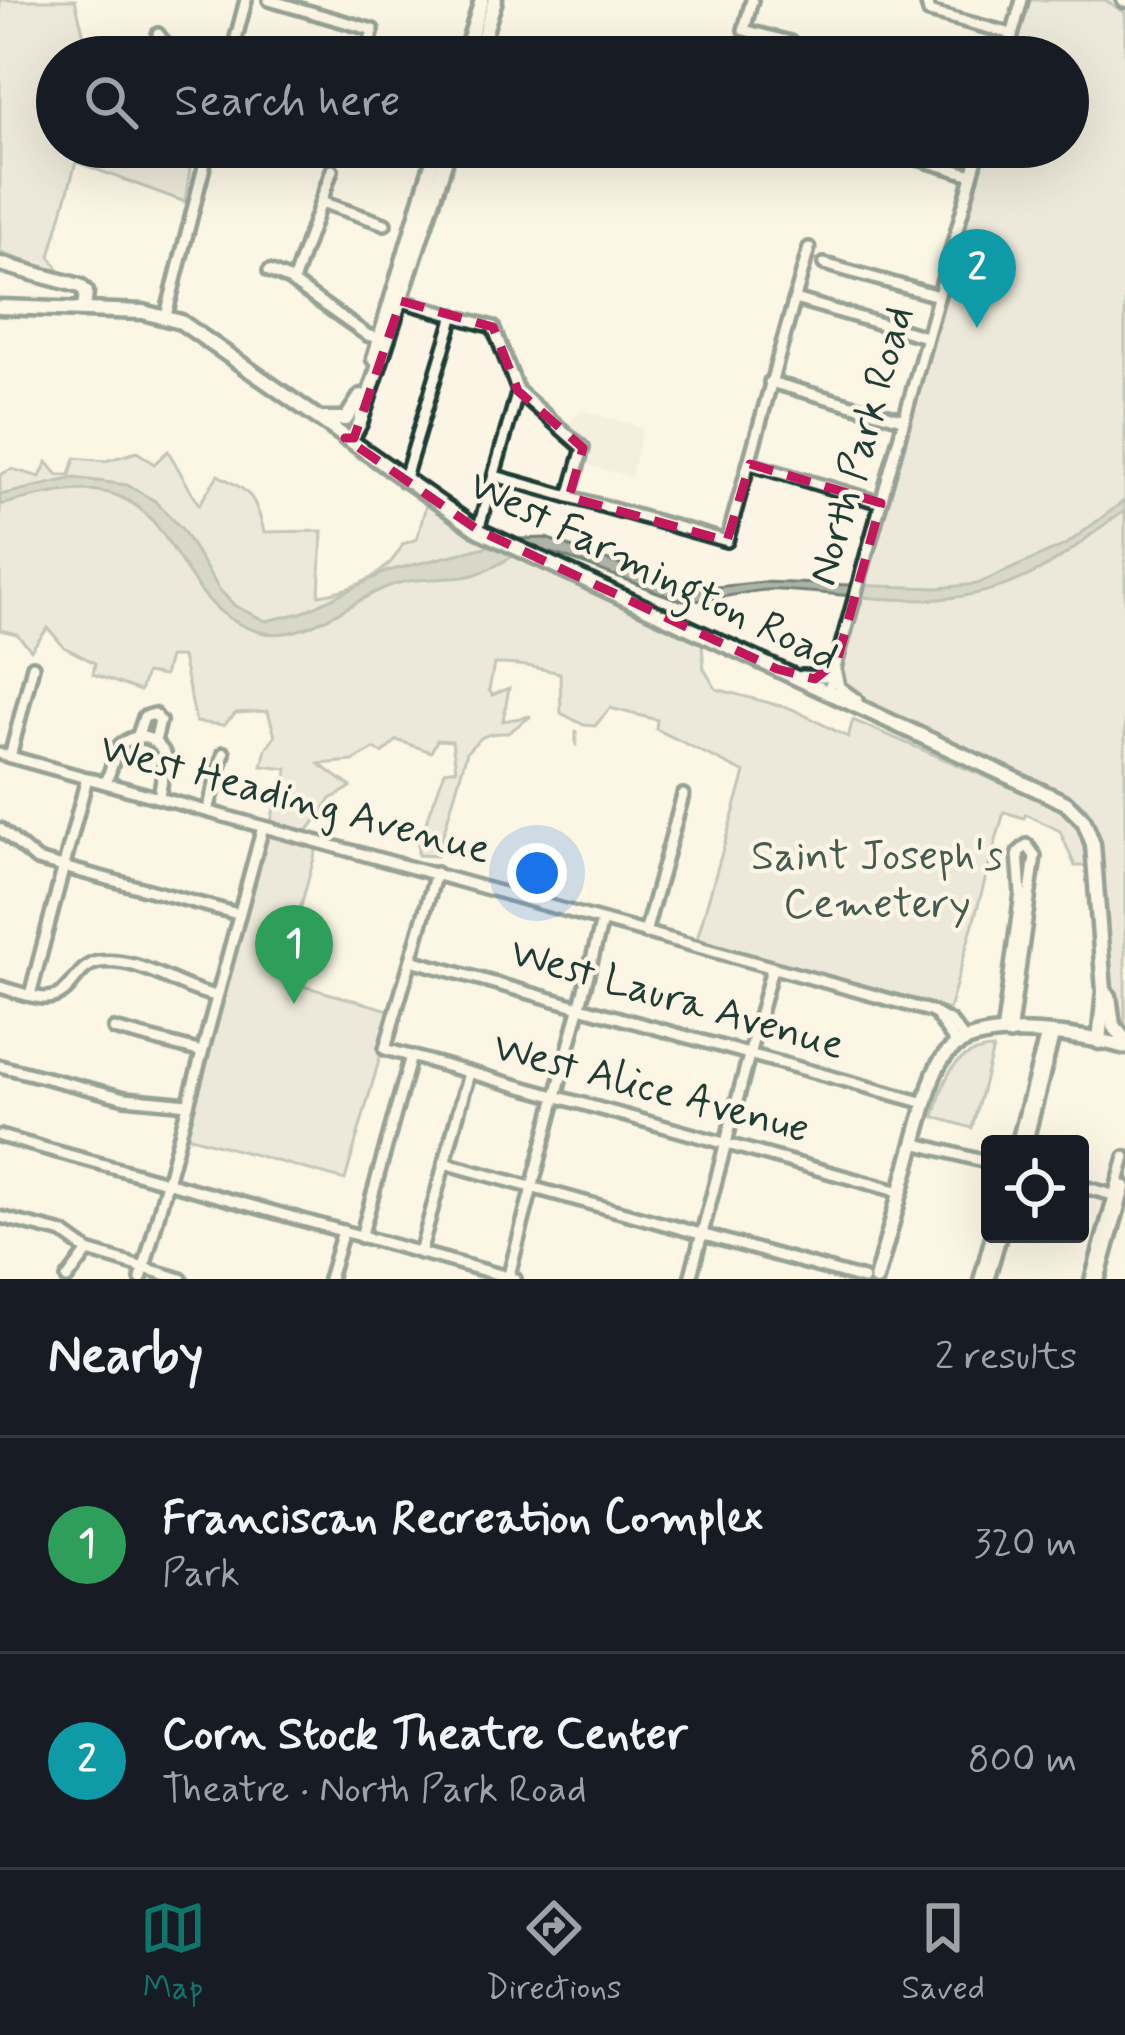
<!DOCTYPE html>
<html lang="en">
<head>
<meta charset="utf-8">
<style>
  body { margin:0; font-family:Mynerve,sans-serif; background:#20242c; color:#f1f3f6 }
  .controls { position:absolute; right:36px; bottom:36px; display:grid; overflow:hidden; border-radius:12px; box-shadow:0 12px 48px #0002 }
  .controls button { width:108px; height:108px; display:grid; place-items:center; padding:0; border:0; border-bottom:3px solid #363941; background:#171b24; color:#f1f3f6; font:60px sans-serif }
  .you { position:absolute; left:537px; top:873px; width:42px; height:42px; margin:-30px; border:9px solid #fff; border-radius:50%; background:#1a73e8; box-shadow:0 0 0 18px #1a73e833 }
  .badge { display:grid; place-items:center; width:78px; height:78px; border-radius:50%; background:#0f766e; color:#fff; font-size:39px; font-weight:700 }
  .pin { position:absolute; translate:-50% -99px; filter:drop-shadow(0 3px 6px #0008) }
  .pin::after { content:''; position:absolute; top:63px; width:42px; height:36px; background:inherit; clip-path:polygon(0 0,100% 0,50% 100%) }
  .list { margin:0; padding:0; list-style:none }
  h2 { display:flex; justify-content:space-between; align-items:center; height:156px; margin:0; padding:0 48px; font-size:51px }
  h2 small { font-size:39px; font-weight:400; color:#9ea1a6 }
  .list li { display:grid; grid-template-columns:78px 1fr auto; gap:36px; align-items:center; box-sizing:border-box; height:216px; padding:0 48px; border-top:3px solid #363941 }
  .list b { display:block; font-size:45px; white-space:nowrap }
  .list p { margin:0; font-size:39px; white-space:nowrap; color:#9ea1a6 }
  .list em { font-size:39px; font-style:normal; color:#9ea1a6 }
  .icon { flex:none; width:66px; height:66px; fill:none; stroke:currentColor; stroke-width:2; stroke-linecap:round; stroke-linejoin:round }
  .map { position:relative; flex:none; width:1125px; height:1279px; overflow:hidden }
  .search { position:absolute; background:#171b24; box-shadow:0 12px 48px #0002; left:36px; right:36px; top:36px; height:132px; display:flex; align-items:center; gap:30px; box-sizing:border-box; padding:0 42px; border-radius:66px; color:#9ea1a6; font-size:45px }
  .sheet { height:588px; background:#171b24 }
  nav { display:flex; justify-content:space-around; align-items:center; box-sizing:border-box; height:168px; border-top:3px solid #363941; background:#171b24; font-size:33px; color:#9ea1a6 }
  nav a { display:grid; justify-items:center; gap:6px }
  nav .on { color:#0f766e }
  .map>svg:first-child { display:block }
  .built { fill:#ece7d8 }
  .green { fill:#dcdacc; stroke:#7e8c80; stroke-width:3 }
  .water { fill:#aeb3a7; stroke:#758479; stroke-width:3 }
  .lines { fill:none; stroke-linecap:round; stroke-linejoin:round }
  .stream { stroke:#758479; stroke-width:3 }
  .minor-casing { stroke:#1f3d34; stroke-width:18 }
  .major-casing { stroke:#1f3d34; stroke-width:21 }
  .minor { stroke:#fcf5e5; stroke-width:9 }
  .major { stroke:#fcf5e5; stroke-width:12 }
  .marked { fill:none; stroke:#c2185b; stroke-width:9; stroke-dasharray:24 15; stroke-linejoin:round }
  .labels { text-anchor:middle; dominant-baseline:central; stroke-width:9; stroke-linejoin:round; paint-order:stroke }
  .street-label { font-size:42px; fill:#1f3d34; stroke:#fcf5e5 }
  .park-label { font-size:42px; fill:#455c52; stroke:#fcf5e5 }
</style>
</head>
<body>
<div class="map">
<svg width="1125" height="1279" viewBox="0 0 1125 1279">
  <rect width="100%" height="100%" fill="#fcf5e5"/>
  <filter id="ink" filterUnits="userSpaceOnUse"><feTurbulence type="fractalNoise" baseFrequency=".00833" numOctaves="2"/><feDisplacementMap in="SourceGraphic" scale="24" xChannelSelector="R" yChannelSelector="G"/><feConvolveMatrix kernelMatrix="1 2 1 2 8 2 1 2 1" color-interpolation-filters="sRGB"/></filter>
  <g filter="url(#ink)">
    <polygon class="built" points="581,410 643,428 631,477 579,463 583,448 563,430"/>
    <g class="green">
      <polygon points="0,0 75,0 89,57 57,57 57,147 168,147 168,158 190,169 185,202 76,162 50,256 60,272 0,253"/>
      <polygon points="1030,0 1105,0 1125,13 1125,1036 1114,1019 1100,836 1086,808 1071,796 845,693 839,680 987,147 1068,147 1068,57 1013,57"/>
      <path d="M168,451l31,54 19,-30c32,17 37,19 46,57l58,-1 -3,64c34,-5 68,-18 84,-51l14,-5 9,-34 101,58 175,81 2,25 12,20 76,20 56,28 5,-17 205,88 22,23 7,35h-12l-15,-35 -34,-17 -2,4 -20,-6 -55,198 -252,-71 48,-166 -89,-44 1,-9 -47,-12 -15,18 -11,-1 -23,-12 -1,-40c-22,-5 -43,-10 -66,-9l-5,26 3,5 17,-7 -6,33 28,-5 -23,17c-21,-1 -28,3 -41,19l-30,104 -19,-1v-11l27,-73 11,-2 -4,-28 -15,-1 -6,12 -34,-12 -14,13 -9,-4 -21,12 -34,3 32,23 -20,12 -25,34 -35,-11 6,-27 11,3 2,-13 -4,-1 1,-15 -25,-3 4,-17 9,-13 -7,-25 -32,2 -12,12 -28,-3 -14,-65h-13l-5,19 -18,-3 -6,18 -47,-17 2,-11 -31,-16 -16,-19 -17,22 -14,-16 -17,-4v-155l12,-6 28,8 7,-15 11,13h12l5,-17 31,3 31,-9 17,12z"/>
      <polygon points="270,834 317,847 281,980 393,1011 345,1180 187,1136 265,835"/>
      <path d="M993,1049l-21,79 -38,-11c10,-36 16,-66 59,-68z"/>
    </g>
    <path class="water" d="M74,478l53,7 28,16 27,28 37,60 16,17 31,15 35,-8 87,-42 130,-32 28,-1 142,52 75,-8 175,6 39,-4 90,-40 58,-44v11c-29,17 -53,42 -83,58 -90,49 -167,26 -262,21 -35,-2 -66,14 -100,10 -28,-8 -129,-53 -147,-50 -23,3 -38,21 -64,26 -28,5 -54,0 -82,11 -38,15 -84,56 -127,45 -78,-21 -79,-111 -142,-136 -35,-14 -84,1 -118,9v-10z"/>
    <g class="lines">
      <polyline class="stream" points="576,731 576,745"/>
      <defs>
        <g id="minor">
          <polyline points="269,0 373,30 365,57"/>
          <polyline points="752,0 744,30 790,42"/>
          <polyline points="926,0 929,12 1012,34"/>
          <polyline points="158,34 175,57"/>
          <polyline points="231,57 246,0"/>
          <polyline points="1006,57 1022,0"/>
          <polyline points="908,156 972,175"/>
          <polyline points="321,202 385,224"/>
          <polyline points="824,264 938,296"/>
          <polyline points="269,271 286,278 367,335 382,339"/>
          <polyline points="293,282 332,170"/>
          <polyline points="795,299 926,337"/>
          <polyline points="398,300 493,327 518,391 478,530"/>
          <polyline points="166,316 209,147"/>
          <polyline points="770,382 902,419"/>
          <polyline points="518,391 583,448 569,497"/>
          <polyline points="750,464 881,503"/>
          <polyline points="495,476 727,541 809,248"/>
          <polyline points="404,481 454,315"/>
          <polyline points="836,673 839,687 857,700"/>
          <polyline points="802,676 824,677 834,666"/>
          <polyline points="828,693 980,147"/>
          <polyline points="138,735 144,717 154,714 160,721 155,741"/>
          <polyline points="0,754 930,1011 951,1022 965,1040"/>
          <polyline points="10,757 33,666"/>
          <path d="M106,783l12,-36c18,-16 36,-13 48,9l-7,41"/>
          <polyline points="208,810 224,753"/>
          <polyline points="0,829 37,860 238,914"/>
          <polyline points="436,873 385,1049 900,1192"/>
          <polyline points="645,933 683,795"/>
          <polyline points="411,960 925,1103"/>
          <path d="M0,987c14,4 32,11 46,11 27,0 28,-32 53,-36 44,-5 78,27 118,34"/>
          <polyline points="30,995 87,778"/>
          <polyline points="939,1019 957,1045"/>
          <polyline points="114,1029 202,1052"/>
          <polyline points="1002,1034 1021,893 1018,853 1027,845 1035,856 1010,1035"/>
          <polyline points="0,1066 125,1098 188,1104"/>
          <polyline points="0,1136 515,1279"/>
          <polyline points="914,1143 990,1163"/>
          <polyline points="1017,1144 1046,1034"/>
          <polyline points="1026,1144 1054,1034"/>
          <polyline points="444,1163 863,1279"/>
          <polyline points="1080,1186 1120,1197"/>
          <polyline points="0,1217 63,1233 88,1251 181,1279"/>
          <polyline points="361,1237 411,1056"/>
          <polyline points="420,1253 469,1073"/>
          <polyline points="67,1279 88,1251"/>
          <polyline points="141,1279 263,827"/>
          <polyline points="329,1279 343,1231"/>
          <polyline points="508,1279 602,921"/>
          <polyline points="690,1279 772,968"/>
          <polyline points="980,1279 992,1234"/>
          <polyline points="988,1279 1001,1234"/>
          <polyline points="1091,1279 1125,1157"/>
          <polyline points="1099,1279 1125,1186"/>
        </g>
        <g id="major">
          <polyline points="1124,0 1125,0"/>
          <polyline points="464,57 482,0"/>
          <polyline points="477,57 495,0"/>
          <polyline points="0,264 80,286 86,292 84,309"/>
          <polyline points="0,307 143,312 181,322 478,530 1066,803 1084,821 1093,844 1104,991 1099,1042"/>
          <polyline points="374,359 437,147"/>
          <polyline points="323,419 346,419 361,396"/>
          <polyline points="345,438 352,438 360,423 450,147"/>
          <polyline points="1109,996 1113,1025 1125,1040"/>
          <path d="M876,1279l55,-196c5,-16 12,-29 26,-38 35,-23 129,-10 168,2"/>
        </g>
      </defs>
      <use href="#minor" class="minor-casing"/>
      <use href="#major" class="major-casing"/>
      <use href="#minor" class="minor"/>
      <use href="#major" class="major"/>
    </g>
  </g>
  <path d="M0 0H1125V1279H0ZM401,301l92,26 25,64 65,57 -14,49 158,44 23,-77 131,39 -44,158 -22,18 -38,-10 -299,-139 -133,-92h9z" fill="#fcf5e5" fill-opacity=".55" fill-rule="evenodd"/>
  <path class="marked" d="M401,301l92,26 25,64 65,57 -14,49 158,44 23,-77 131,39 -44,158 -22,18 -38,-10 -299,-139 -133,-92h9z"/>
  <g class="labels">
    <g class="street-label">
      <text transform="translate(862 446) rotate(-74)">North Park Road</text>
      <text transform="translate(653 572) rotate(26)">West Farmington Road</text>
      <text transform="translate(295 800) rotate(15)">West Heading Avenue</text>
      <text transform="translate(677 1000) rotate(16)">West Laura Avenue</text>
      <text transform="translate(651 1089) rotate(15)">West Alice Avenue</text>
    </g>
    <g class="park-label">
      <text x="877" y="857">Saint Joseph's<tspan x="877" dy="48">Cemetery</tspan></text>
    </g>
  </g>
</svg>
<div class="controls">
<button><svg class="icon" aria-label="locate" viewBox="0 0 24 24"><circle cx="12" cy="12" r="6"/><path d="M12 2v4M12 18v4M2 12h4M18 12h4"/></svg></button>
</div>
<div class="you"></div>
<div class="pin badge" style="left:294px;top:1004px;background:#2e9e5b">1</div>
<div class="pin badge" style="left:977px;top:328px;background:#0f9aa8">2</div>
<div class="search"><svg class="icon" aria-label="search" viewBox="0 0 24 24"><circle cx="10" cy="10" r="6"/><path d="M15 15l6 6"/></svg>Search here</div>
</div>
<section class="sheet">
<h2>Nearby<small>2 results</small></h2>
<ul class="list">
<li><span class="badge" style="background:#2e9e5b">1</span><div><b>Franciscan Recreation Complex</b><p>Park</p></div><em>320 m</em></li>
<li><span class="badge" style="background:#0f9aa8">2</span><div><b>Corn Stock Theatre Center</b><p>Theatre · North Park Road</p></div><em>800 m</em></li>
</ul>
</section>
<nav>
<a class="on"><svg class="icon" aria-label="map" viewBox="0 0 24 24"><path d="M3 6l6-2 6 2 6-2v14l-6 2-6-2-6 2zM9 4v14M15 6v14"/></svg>Map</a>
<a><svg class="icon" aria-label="directions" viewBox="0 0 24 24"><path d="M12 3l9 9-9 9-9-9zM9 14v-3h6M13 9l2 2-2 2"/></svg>Directions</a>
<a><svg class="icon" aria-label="saved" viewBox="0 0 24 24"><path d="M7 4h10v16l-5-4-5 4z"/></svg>Saved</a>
</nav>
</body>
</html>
